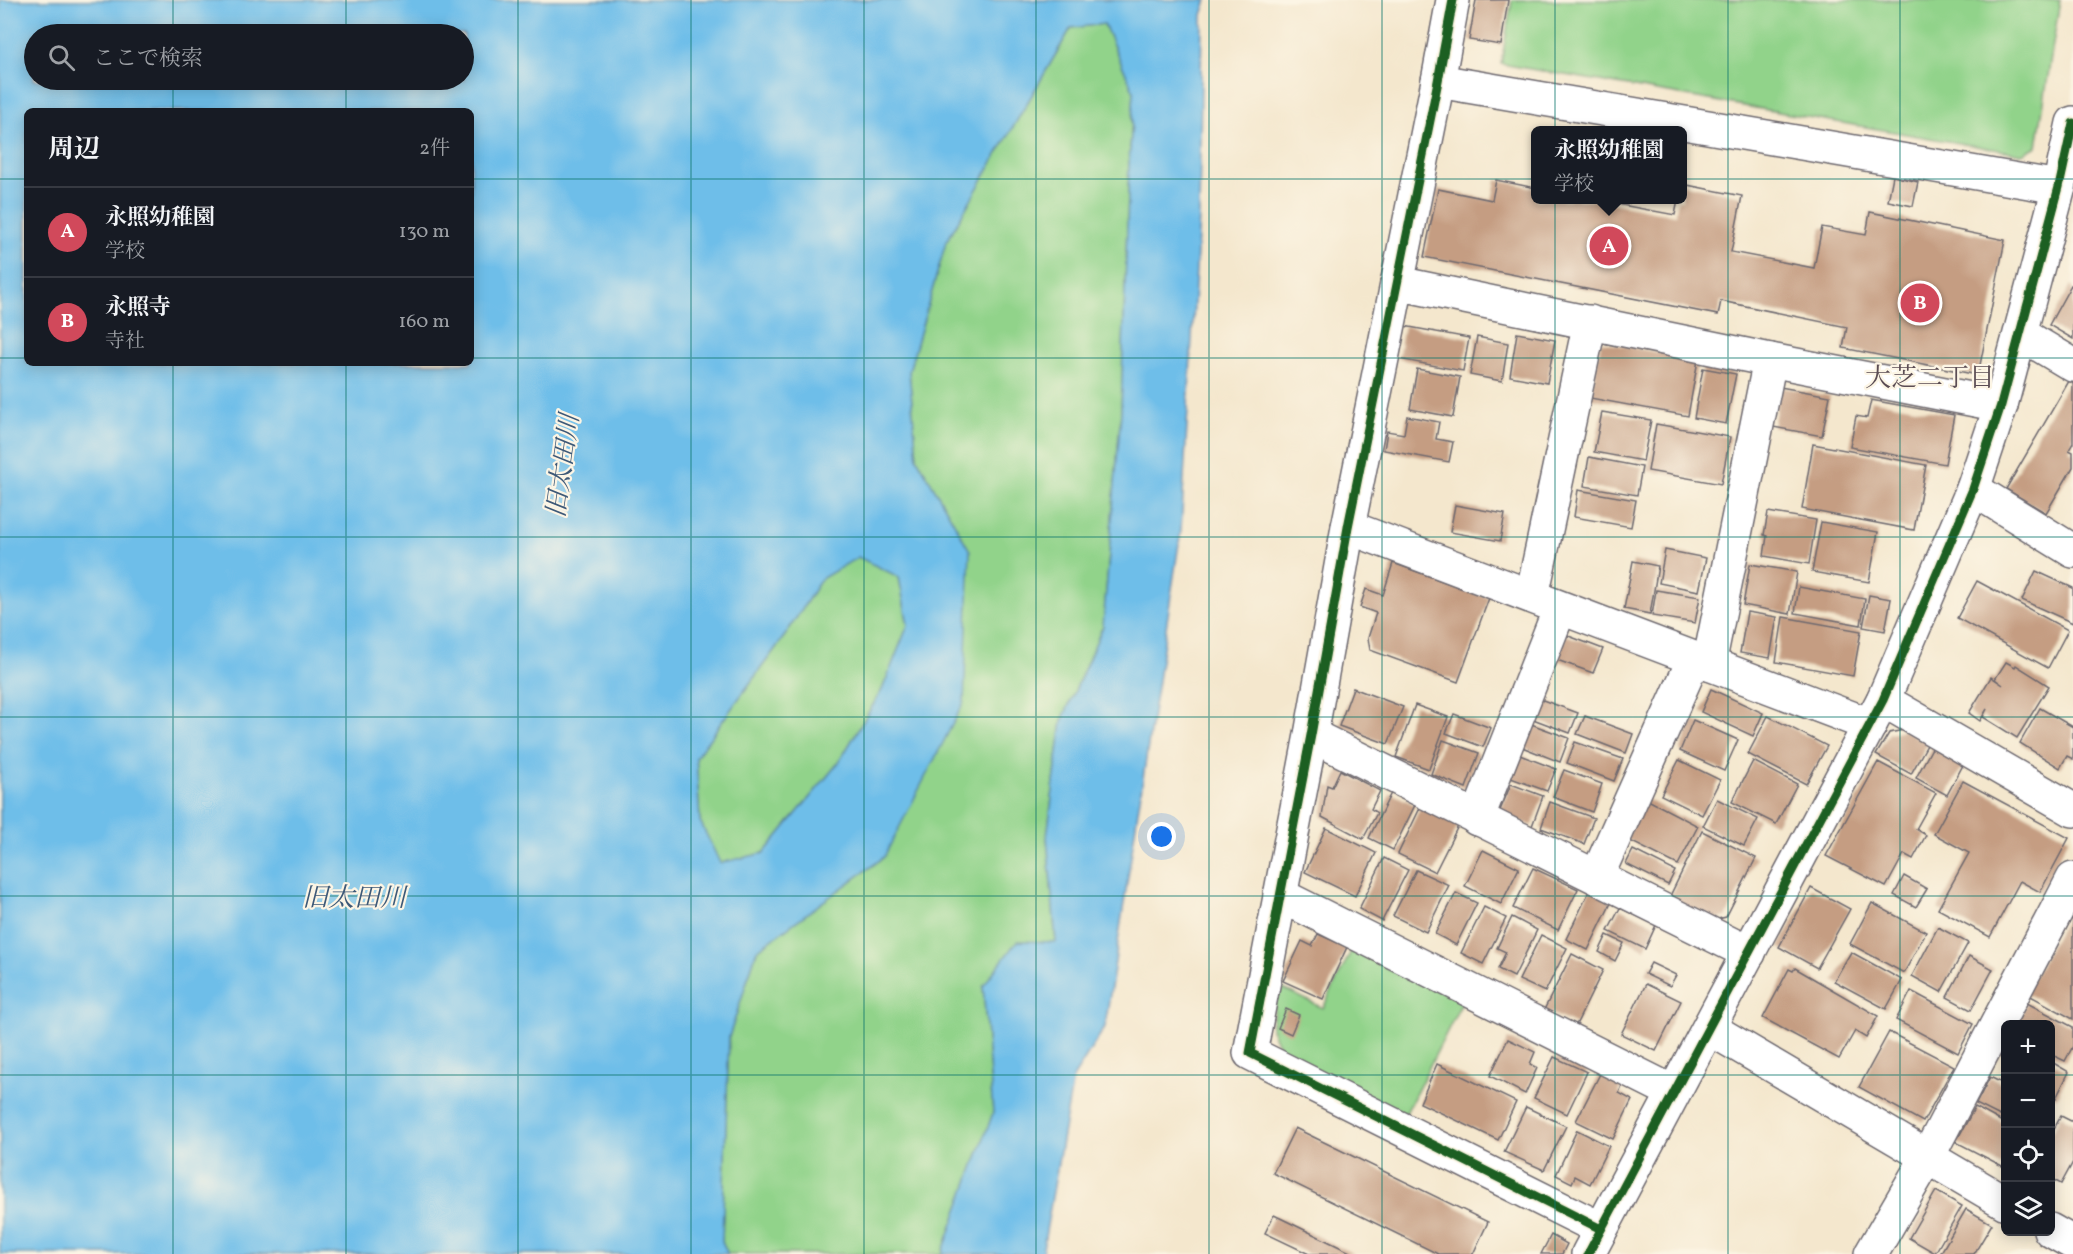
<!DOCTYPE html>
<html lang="ja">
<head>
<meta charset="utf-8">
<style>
  body { margin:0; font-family:Vollkorn,"Noto Serif JP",serif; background:#242831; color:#f1f3f6 }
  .controls { position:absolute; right:18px; bottom:18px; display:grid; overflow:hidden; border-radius:9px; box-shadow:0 3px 15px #0003 }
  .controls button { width:54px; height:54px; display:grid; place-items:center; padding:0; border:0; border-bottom:2px solid #363941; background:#171b24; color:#f1f3f6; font:30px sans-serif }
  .you { position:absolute; left:1162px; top:837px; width:21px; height:21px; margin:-15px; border:4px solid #fff; border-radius:50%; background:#1a73e8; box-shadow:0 0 0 9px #1a73e833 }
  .badge { display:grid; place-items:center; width:39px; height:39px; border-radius:50%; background:#d1495b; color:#fff; font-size:20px; font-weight:700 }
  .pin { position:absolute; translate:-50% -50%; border:3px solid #fff; box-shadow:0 2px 6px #0006 }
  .popup { position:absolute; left:1531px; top:126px; width:156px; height:78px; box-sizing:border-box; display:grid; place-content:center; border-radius:9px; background:#171b24; filter:drop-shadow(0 2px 4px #0005); font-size:20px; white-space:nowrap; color:#9ea1a6 }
  .popup b { font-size:22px; color:#f1f3f6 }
  .popup::after { content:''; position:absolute; left:50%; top:100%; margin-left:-12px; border:12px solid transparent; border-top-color:#171b24 }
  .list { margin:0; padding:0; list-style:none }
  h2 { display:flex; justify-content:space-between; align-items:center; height:78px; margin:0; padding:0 24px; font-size:26px }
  h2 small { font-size:20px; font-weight:400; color:#9ea1a6 }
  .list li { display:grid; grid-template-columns:39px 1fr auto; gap:18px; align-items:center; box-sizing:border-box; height:90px; padding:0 24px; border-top:2px solid #363941 }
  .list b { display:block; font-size:22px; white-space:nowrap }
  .list p { margin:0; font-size:20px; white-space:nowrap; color:#9ea1a6 }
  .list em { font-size:20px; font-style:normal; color:#9ea1a6 }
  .icon { flex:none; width:33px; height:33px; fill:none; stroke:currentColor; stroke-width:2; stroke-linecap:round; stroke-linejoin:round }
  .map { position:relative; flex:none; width:2073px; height:1254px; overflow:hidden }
  .search { position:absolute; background:#171b24; box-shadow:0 3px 15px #0003; left:24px; top:24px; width:450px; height:66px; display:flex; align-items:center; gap:15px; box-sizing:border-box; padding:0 21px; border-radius:33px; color:#9ea1a6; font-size:22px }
  .panel { position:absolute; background:#171b24; box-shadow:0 3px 15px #0003; left:24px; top:108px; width:450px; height:258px; border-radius:9px }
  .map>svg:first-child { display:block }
  .green { fill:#91d38a; stroke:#5a7a62; stroke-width:1.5 }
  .water { fill:#6ebee9; stroke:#487092; stroke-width:1.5; fill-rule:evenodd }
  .building { fill:#c59d82 }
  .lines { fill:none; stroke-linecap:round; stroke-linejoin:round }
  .minor-casing { stroke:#6c676e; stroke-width:36 }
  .tertiary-casing { stroke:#6c676e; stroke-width:36 }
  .minor { stroke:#fff; stroke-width:33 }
  .tertiary { stroke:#fff; stroke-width:33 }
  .cycleway-casing { stroke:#fcf5e5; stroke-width:13 }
  .cycleway { stroke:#1b5e20; stroke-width:9 }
  .grid { fill:none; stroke:#0f766e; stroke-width:1.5; stroke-opacity:0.55 }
  .labels { text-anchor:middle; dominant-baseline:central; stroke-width:4.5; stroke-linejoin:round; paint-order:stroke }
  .neighbourhood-label { font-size:26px; fill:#5b4d54; stroke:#fcf5e5 }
  .water-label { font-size:26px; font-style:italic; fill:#3d5978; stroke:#fcf5e5 }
</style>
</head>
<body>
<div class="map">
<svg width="2073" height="1254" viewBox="0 0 2073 1254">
  <rect width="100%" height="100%" fill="#fcf5e5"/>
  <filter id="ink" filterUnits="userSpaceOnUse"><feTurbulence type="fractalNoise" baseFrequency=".0167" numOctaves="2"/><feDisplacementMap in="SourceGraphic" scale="12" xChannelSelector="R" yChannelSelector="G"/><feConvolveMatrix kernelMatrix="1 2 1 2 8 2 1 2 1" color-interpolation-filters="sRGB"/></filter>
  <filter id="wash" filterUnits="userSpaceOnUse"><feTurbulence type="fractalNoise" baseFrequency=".008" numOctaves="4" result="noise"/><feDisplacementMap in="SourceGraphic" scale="24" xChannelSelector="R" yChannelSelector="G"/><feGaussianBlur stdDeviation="1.35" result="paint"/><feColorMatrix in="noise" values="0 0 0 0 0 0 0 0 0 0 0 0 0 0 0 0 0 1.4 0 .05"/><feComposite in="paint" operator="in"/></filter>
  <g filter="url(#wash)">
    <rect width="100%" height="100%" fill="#f4e7cd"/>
    <g class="green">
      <polygon points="1512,0 2060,0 2037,146 2022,154 1501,64"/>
      <polygon points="1104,24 1134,92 1129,164 1121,412 1103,626 1062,721 1047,837 1056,942 983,986 993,1113 942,1254 728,1254 722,1241 729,1037 757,950 884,857 970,551 917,458 909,371 946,242 1071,28"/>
      <polygon points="858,556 899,577 908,625 882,690 839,762 764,853 720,864 700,821 696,757 786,634 821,579"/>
      <polygon points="1355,943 1464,998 1405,1115 1283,1056 1271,1029 1278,986 1323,1008"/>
    </g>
    <path class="water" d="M0,0h1207l-5,15 -3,202 -18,313 -76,497 -32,51 -31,176h-100l51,-141 -10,-127 34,-45 39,1 -9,-105 15,-116 41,-95 18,-214 8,-248 5,-72 -30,-68 -33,4 -125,214 -37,129 8,87 53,93 -6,151 -80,155 -127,93 -28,87 -7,204 6,13h-728zM34,34h430v46h-430zM27,111h444v252h-444zM858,557l41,20 9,48 -26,65 -43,72 -75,91 -44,10 -20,-42 -4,-64 90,-123 35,-55z"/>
    <g id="blocks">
      <g class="building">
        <polygon points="1476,0 1508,0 1501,45 1469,40"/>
        <polygon points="1893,176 1918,182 1913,206 1888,201"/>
        <polygon points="1496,180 1536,188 1536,200 1595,200 1675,215 1678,200 1682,200 1682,184 1742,196 1731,252 1814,268 1822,227 1866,235 1870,212 2005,240 1978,375 1843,348 1847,327 1721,301 1718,315 1424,257 1438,189 1492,200"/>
        <polygon points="2071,285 2073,287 2073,339 2049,325"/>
        <polygon points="1404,326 1469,338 1463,371 1398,359"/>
        <polygon points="1517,333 1555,340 1547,383 1510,376"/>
        <polygon points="1477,337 1508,343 1502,381 1470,375"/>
        <polygon points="1601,342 1698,360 1688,416 1590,398"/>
        <polygon points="1703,368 1736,374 1726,424 1694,418"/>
        <polygon points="1417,369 1460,377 1453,417 1410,409"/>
        <polygon points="2069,381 2073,384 2073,443 2069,450 2073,452 2073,467 2046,513 2006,489"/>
        <polygon points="1780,387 1830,396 1822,436 1773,427"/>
        <polygon points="1871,400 1954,415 1945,464 1850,447 1856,416 1867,418"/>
        <polygon points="1602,412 1651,420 1643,461 1594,452"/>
        <polygon points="1407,416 1439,422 1436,439 1453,442 1449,462 1384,450 1387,431 1404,434"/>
        <polygon points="1656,424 1730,437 1721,484 1648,471"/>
        <polygon points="1813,444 1926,465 1914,530 1802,509"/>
        <polygon points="1589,457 1642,467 1637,495 1584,486"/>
        <polygon points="1578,490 1636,500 1631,527 1574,517"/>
        <polygon points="1455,505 1505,514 1500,541 1450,532"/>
        <polygon points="1768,512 1816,520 1809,564 1764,556 1767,536 1764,535"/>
        <polygon points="1821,522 1878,532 1869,582 1812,572"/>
        <polygon points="1665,550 1706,558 1699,591 1659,583"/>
        <polygon points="1633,561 1658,566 1650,614 1624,609"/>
        <polygon points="1393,563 1489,598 1458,682 1370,650 1368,638 1376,613 1360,607 1366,589 1383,595"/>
        <polygon points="1750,564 1797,572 1790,614 1743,605"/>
        <polygon points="2036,571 2073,588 2073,623 2022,600"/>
        <polygon points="1977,581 2068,630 2048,668 1957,618"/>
        <polygon points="1799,587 1865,599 1861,625 1795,613"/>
        <polygon points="1656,590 1700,597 1695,623 1652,616"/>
        <polygon points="1869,595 1891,599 1885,631 1863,627"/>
        <polygon points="1747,612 1777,617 1770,658 1740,653"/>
        <polygon points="1783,617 1861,631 1853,676 1776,662"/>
        <polygon points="1566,635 1603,649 1593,673 1557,660"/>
        <polygon points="2006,662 2015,667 2016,665 2049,686 2017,738 1983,717 1987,709 1980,721 1969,713 1991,677 2003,685 1995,679"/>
        <polygon points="1353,688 1403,707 1388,744 1339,726"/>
        <polygon points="1711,689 1763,713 1753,736 1701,712"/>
        <polygon points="1540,699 1578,713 1570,733 1533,719"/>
        <polygon points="1415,705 1448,717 1429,769 1396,757"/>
        <polygon points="2040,708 2073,727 2073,759 2067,756 2060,768 2020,743"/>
        <polygon points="1454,714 1491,728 1483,747 1446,733"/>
        <polygon points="1585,716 1633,734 1626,753 1577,734"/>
        <polygon points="1768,716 1827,746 1806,784 1748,754"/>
        <polygon points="1693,720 1738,740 1724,771 1680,751"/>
        <polygon points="1531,724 1569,738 1560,762 1522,747"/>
        <polygon points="1904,730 1928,743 1911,774 1876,755 1889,733"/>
        <polygon points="1443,740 1479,753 1466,788 1431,774"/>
        <polygon points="1575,742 1623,759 1614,781 1567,763"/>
        <polygon points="1932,748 1963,765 1947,795 1916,778"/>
        <polygon points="1517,754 1556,769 1547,791 1508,777"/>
        <polygon points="1679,760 1720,780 1702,815 1661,795"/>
        <polygon points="1753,761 1797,784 1776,824 1732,802"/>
        <polygon points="1878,762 1936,793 1916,829 1926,835 1913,859 1904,854 1886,887 1826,856"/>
        <polygon points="1340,770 1380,791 1371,809 1377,813 1363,839 1322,817 1327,785 1332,787"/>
        <polygon points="1564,770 1602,784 1592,812 1553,797"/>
        <polygon points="1963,781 2069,838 2040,892 2020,881 1990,937 1938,909 1969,853 1934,834"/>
        <polygon points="1511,784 1543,796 1532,826 1499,813"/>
        <polygon points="1391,793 1415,805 1393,850 1369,838"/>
        <polygon points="1646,799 1698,826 1678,865 1626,839"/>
        <polygon points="1717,799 1758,819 1744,846 1703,826"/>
        <polygon points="1550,802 1594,818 1584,844 1541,828"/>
        <polygon points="1421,806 1459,824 1435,872 1398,854"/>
        <polygon points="1326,828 1376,853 1355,896 1305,872"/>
        <polygon points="1702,831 1756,858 1726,917 1714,920 1669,898"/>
        <polygon points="1483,850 1519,868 1501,904 1465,886"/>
        <polygon points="1633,850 1675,871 1668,885 1626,864"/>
        <polygon points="1384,858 1408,870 1382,921 1359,909"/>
        <polygon points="1533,868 1578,889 1558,930 1513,908"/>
        <polygon points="1416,870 1449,885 1426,932 1393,916"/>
        <polygon points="1904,876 1927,889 1916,907 1894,895"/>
        <polygon points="1811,888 1850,909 1817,968 1779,947"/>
        <polygon points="1590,890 1612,901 1588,950 1566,939"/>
        <polygon points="1456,893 1477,903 1456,945 1435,934"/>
        <polygon points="1872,903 1926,932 1904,973 1850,944"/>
        <polygon points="2073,906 2073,1019 2025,993"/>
        <polygon points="1484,907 1506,918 1483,964 1461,953"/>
        <polygon points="1620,908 1656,925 1645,949 1608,931"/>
        <polygon points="1512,917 1537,930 1514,977 1498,969 1506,952 1497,948"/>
        <polygon points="1938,927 1968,943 1941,992 1912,976"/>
        <polygon points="1318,934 1347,947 1323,999 1283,981 1302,941 1312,946"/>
        <polygon points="1541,935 1567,948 1545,992 1519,980"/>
        <polygon points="1607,935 1624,943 1615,961 1599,952"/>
        <polygon points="1851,952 1902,980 1886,1009 1834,981"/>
        <polygon points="1572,954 1603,970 1576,1025 1544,1010"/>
        <polygon points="1969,956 1993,969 1971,1010 1947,997"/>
        <polygon points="1651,963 1676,975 1670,986 1645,974"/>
        <polygon points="1795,968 1878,1016 1866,1038 1855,1031 1839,1059 1763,1018 1789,969 1793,971"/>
        <polygon points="1646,984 1681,1001 1656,1051 1621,1034"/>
        <polygon points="1911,991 1973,1024 1958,1053 1896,1020"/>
        <polygon points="2027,1003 2073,1027 2073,1046 2065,1061 2050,1054 2050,1024 2015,1024"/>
        <polygon points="1286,1009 1299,1015 1291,1034 1278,1028"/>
        <polygon points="1889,1032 1954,1066 1923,1122 1859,1087"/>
        <polygon points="1508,1039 1535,1052 1530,1064 1537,1068 1525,1094 1490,1076"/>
        <polygon points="1554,1057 1587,1072 1567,1114 1534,1098"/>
        <polygon points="2050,1061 2069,1072 2056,1098 2050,1095"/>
        <polygon points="1437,1064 1516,1102 1498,1140 1420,1103"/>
        <polygon points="1601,1072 1623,1083 1619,1093 1632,1100 1613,1139 1576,1121"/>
        <polygon points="1990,1077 2006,1085 2006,1119 1976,1104"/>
        <polygon points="1526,1107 1566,1126 1544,1170 1504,1152"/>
        <polygon points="1975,1107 2006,1124 2006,1168 1956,1142"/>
        <polygon points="2061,1116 2073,1122 2073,1162 2061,1184 2050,1178 2050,1136"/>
        <polygon points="1295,1128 1488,1222 1473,1254 1438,1254 1273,1173"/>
        <polygon points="1577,1130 1609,1146 1590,1184 1575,1176 1572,1183 1556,1175"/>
        <polygon points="1936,1191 1962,1206 1935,1253 1909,1238"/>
        <polygon points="1966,1209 1992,1224 1974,1254 1940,1254"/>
        <polygon points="1274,1215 1354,1254 1309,1254 1265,1233"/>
        <polygon points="1551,1235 1567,1244 1562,1254 1541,1254"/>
      </g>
    </g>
  </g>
  <g filter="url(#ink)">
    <use href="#blocks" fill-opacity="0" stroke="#6c676e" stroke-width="1.5"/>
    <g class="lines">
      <defs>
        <g id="minor">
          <polyline points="1453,0 1438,81 1348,527 1311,735 1250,1053 1601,1229"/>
          <polyline points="1438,81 2059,187"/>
          <polyline points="1397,283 1770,360 2001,405"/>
          <polyline points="2021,334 2073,365"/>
          <polyline points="1973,489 2073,551"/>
          <polyline points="1348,527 1870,725"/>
          <polyline points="1532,596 1590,322"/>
          <polyline points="1709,664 1770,360"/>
          <polyline points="1883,700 2073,810"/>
          <polyline points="1311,735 1749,953"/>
          <polyline points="1477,819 1560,608"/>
          <polyline points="1597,876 1694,659"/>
          <polyline points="1280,895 1673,1092"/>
          <polyline points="1709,1028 2006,1203"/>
          <polyline points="2050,1230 2073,1243"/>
          <polyline points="1871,1254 1927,1158 2073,879"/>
        </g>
        <polyline id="tertiary" points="1588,1254 1883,700 1973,489 2001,405 2059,187 2073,123"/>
      </defs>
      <use href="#minor" class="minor-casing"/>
      <use href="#tertiary" class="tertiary-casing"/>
      <use href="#minor" class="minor"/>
      <use href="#tertiary" class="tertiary"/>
      <defs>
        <g id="cycleway">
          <polyline points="1453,0 1438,81 1348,527 1311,735 1250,1053 1601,1229"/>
          <polyline points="1588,1254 1883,700 1973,489 2001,405 2059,187 2073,123"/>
        </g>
      </defs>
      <use href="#cycleway" class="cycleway-casing"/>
      <use href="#cycleway" class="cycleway"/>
    </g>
  </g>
  <path class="grid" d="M173,0v34M346,0v34M518,0v1254M691,0v1254M864,0v1254M1036,0v1254M1209,0v1254M1382,0v1254M1555,0v1254M1728,0v1254M1900,0v1254M173,80v31M346,80v31M0,179h27M471,179h1602M0,358h27M471,358h1602M173,363v891M346,363v891M0,537h2073M0,717h2073M0,896h2073M0,1075h2006M2050,1075h23"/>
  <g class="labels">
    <g class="neighbourhood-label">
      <text x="1930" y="379">大芝二丁目</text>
    </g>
    <g class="water-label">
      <text transform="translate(564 466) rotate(-82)">旧太田川</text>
      <text x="354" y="899">旧太田川</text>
    </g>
  </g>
</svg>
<div class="controls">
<button>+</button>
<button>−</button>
<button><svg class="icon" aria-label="locate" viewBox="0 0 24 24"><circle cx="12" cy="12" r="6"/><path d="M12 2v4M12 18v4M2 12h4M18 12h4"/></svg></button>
<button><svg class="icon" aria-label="layers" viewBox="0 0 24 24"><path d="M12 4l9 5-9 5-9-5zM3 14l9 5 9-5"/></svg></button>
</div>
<div class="you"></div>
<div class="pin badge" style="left:1609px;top:246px">A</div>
<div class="popup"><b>永照幼稚園</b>学校</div>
<div class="pin badge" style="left:1920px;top:303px">B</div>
<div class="search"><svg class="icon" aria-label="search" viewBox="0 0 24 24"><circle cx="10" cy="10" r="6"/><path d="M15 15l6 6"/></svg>ここで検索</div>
<section class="panel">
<h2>周辺<small>2件</small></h2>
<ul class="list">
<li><span class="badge">A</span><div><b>永照幼稚園</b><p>学校</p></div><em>130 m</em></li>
<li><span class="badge">B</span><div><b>永照寺</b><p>寺社</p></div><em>160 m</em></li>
</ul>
</section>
</div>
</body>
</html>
